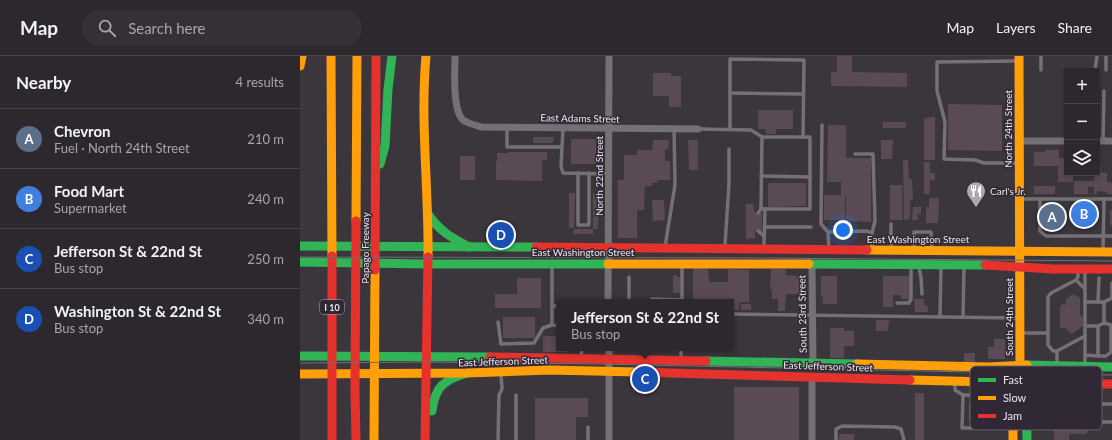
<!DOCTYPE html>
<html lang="en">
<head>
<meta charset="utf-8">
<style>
  body { margin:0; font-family:Lato,sans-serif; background:#343035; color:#f1f3f6 }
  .controls { position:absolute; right:12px; top:12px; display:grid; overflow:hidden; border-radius:0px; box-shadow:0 2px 6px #0003 }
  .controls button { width:36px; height:36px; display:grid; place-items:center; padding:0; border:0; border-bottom:1px solid #484449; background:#2c282d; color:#f1f3f6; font:20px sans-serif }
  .you { position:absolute; left:543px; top:174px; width:14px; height:14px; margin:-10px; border:3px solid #fff; border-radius:50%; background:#1a73e8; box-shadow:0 0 0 6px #1a73e833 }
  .badge { display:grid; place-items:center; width:26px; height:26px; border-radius:50%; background:#d6ab8b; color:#fff; font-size:13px; font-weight:700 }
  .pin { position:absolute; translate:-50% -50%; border:2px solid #fff; box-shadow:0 1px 4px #0006 }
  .popup { position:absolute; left:256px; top:243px; width:178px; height:52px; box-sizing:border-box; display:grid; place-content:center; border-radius:0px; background:#2c282d; filter:drop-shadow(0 1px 3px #0005); font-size:13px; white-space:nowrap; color:#a6a6aa }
  .popup b { font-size:15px; color:#f1f3f6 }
  .popup::after { content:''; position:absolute; left:50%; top:100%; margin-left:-8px; border:8px solid transparent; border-top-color:#2c282d }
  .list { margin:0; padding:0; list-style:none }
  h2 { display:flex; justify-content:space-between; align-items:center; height:52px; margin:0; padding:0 16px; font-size:17px }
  h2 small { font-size:13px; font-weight:400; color:#a6a6aa }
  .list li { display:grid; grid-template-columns:26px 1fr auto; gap:12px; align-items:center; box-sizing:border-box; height:60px; padding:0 16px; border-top:1px solid #484449 }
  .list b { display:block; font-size:15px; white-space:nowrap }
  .list p { margin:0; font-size:13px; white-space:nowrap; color:#a6a6aa }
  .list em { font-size:13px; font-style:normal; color:#a6a6aa }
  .icon { flex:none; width:22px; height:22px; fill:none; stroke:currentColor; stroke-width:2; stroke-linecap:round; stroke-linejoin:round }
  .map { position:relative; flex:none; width:812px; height:384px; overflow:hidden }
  header { display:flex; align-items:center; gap:24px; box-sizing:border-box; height:56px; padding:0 20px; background:#2c282d; border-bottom:1px solid #484449 }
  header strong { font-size:19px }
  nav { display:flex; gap:22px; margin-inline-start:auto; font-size:14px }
  .search { width:280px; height:36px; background:#343035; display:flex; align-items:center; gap:10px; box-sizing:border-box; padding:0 14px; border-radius:22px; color:#a6a6aa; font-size:15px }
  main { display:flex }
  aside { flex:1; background:#2c282d }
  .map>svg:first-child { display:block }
  .building { fill:#5a4a56 }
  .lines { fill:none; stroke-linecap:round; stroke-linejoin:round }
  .lane { stroke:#747075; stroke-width:3.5 }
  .street { stroke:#747075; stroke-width:7 }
  .fast { stroke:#30b455; stroke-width:9 }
  .slow { stroke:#ff9f0a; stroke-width:9 }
  .jam { stroke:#e5322d; stroke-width:9 }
  .tram { stroke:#737075; stroke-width:1 }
  .labels { text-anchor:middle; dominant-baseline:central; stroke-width:3; stroke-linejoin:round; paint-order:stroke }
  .shield { fill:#312835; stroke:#b3acb6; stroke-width:1 }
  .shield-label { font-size:9px; font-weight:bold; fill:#ebe5ed }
  .street-label { font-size:10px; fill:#ebe5ed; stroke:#312835 }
  .poi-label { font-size:10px; fill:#ebe5ed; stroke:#312835; text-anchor:start }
  .key { fill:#312835; stroke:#69616c; stroke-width:1 }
  .key-label { font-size:11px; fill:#ebe5ed }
</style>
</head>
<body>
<header>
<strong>Map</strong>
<div class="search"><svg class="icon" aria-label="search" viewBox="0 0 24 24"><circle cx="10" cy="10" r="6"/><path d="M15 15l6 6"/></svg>Search here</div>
<nav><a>Map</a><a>Layers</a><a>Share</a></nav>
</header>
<main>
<aside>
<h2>Nearby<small>4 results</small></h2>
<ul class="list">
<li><span class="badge" style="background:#5c6f8a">A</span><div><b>Chevron</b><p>Fuel · North 24th Street</p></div><em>210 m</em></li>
<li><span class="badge" style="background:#3f7fe0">B</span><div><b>Food Mart</b><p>Supermarket</p></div><em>240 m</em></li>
<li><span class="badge" style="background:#1a4fb4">C</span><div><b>Jefferson St &amp; 22nd St</b><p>Bus stop</p></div><em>250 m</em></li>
<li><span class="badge" style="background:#1a4fb4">D</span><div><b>Washington St &amp; 22nd St</b><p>Bus stop</p></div><em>340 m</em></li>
</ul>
</aside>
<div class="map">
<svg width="812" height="384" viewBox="0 0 812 384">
  <rect width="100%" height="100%" fill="#3b353c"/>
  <g class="building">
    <polygon points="537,0 552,0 552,16 607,17 607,31 531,30 531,16 537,16"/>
    <polygon points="353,17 371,17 371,20 381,20 381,51 369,51 369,40 353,40"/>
    <polygon points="648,48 702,49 702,95 648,94"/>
    <polygon points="458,54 493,54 493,73 476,73 476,78 466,78 466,73 458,73"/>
    <polygon points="635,61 635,104 624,104 624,62"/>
    <rect x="583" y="66" width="23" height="6"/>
    <polygon points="528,69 546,69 546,102 571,102 571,166 546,165 546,139 545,139 545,164 524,164 524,139 541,139 541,126 527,126"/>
    <polygon points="233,81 254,81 253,87 233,87"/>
    <rect x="271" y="83" width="25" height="25"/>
    <polygon points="353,84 369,84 368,93 365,93 365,105 370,105 370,124 358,124 357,127 352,127 352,130 345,130 344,154 337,154 337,182 318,182 318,124 324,124 324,99 337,99 337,94 352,94"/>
    <polygon points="388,84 398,84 398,114 389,114"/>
    <polygon points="581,84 593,84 592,103 581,103"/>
    <polygon points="745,94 759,94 759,102 767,102 767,117 773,117 773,126 758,126 758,110 734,110 734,96 745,96"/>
    <polygon points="208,96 247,96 247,104 242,104 242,125 196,124 196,105 197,105 197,97 208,97"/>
    <rect x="160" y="100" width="15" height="24"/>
    <polygon points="603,104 608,104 609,123 612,123 613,144 610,144 610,163 604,164"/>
    <polygon points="624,106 630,106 630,117 635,117 635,124 630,124 630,138 624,138"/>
    <polygon points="797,111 801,111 801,116 807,117 807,126 812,127 812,138 807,138 807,136 797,135 797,138 794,138 794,131 788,131 788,138 774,138 774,125 794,125 794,117 797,117"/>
    <polygon points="468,127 506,127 506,150 468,151"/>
    <polygon points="590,129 602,129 603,164 590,164"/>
    <rect x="734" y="130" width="21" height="8"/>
    <polygon points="269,137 275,137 274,172 269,172"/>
    <polygon points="293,137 299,137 298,173 293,173"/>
    <polygon points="629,142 639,142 638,167 626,167 626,151 629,151"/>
    <polygon points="352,144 364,144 365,164 353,165"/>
    <polygon points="446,148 453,148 455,157 462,157 462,175 455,175 455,182 446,183"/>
    <polygon points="777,148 792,148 792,167 776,167"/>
    <rect x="746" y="149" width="12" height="26"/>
    <polygon points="613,151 621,151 621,158 618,158 618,164 612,164"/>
    <rect x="810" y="154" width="2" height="15"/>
    <polygon points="274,173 293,173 293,178 273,178"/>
    <polygon points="393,212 408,213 409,226 428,226 428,213 449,214 449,246 439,246 439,254 431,254 431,246 393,246"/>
    <polygon points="471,213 486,213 486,219 502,220 502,238 486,238 485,255 478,255 478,243 472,243 472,233 470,233"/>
    <polygon points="373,219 377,219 377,221 380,221 380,237 373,237"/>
    <polygon points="521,220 537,220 537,248 523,248 523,241 521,241"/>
    <polygon points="583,220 609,220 609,243 601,243 601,239 593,239 593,251 583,251"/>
    <polygon points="217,222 241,222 241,252 195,252 195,238 217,238"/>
    <polygon points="773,238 780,242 780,259 783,261 783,270 772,278 765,272 760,272 760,250 763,248 766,249 766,243"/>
    <polygon points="614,243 624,243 624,249 628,250 628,256 615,256"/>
    <rect x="441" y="248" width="10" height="6"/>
    <rect x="203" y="261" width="32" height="21"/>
    <polygon points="576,264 589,264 588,275 576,275"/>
    <polygon points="530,272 544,272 544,275 554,275 554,290 544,290 544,302 530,302"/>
    <polygon points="243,280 259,280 259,292 268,292 268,296 243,296"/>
    <polygon points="694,283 705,283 705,303 688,303 688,291 694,291"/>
    <rect x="664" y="297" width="11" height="10"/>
    <rect x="434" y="331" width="65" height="53"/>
    <rect x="615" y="337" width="9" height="47"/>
    <polygon points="750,340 766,340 766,354 773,355 773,361 758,361 758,346 750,346"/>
    <polygon points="235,342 288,342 288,361 276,361 276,384 235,384"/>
    <polygon points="676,344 701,344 701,352 686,352 686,364 669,364 669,348 676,348"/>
    <polygon points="745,368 787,369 787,378 769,378 769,384 754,384 754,374 745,373"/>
    <rect x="539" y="378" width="15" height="6"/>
  </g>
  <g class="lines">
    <g class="lane">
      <polyline points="717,5 637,6 637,35 645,66 644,103 675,104 684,107 718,107"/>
      <polyline points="741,14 741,0"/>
      <polyline points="795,14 797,0"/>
      <polyline points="806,14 806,0"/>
      <polyline points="430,37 503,38"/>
      <polyline points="522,69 521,168 528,176"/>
      <polyline points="207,71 207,91 262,91 263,72"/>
      <polyline points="398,73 451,74 462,81 503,81 504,4 430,3 430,73"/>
      <polyline points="803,85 804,35"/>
      <polyline points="262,91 261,110 263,117 309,118"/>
      <polyline points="555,98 573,98 575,165 572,177"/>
      <polyline points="278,117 278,169 289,169 289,117"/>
      <polyline points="461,120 510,121"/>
      <polyline points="721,143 812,143"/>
      <polyline points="740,143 740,175 746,180 812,180"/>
      <polyline points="461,153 510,153 510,81 503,81"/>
      <polyline points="758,155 763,155"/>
      <polyline points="458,157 461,153 462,81"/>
      <polyline points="758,167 763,167"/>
      <polyline points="591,168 591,192"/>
      <polyline points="465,171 511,171"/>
      <polyline points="458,175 464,180"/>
      <polyline points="425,189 429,128 429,93"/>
      <polyline points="464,190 465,153"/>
      <polyline points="365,191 375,129 374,73"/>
      <polyline points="529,192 528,176 567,175 572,177 572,193"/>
      <polyline points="614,192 614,176 631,176 632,193"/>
      <polyline points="803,193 804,143"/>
      <polyline points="252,209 252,250 259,250"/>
      <polyline points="619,212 621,221 622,238"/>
      <polyline points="785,215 785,307"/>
      <polyline points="778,216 778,221 776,224 751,237 748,241 748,289 753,295 757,295 785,280"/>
      <polyline points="776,224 785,233"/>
      <polyline points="352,243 382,244 382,211"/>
      <polyline points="329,246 329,221"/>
      <polyline points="785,246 804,246 804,267"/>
      <polyline points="798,246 799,222"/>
      <polyline points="804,246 812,242 812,227"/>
      <polyline points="597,247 609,247 611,243 611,212"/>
      <polyline points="252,250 252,269 259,270"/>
      <polyline points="431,258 718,262"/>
      <polyline points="640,261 641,212"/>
      <polyline points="663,261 664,210"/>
      <polyline points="198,266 201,288 234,287 243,272 252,269"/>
      <polyline points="785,270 798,270 804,267 811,269 811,296 806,300 798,300"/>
      <polyline points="720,277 747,277"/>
      <polyline points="757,295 757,308"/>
      <polyline points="785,299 798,300 798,270"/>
      <polyline points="281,301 282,292"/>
      <polyline points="381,303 381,292"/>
      <polyline points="655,329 655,334 663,339 662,372 684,372 693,360 693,352"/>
      <polyline points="779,329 779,348 812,348"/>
      <polyline points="216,339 216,384"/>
      <polyline points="663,339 672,339 672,329"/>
      <polyline points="672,339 693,339 704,344 703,360"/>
      <polyline points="743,340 743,356 754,356 754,346"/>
      <polyline points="754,340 754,329"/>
      <polyline points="693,344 693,329"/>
      <polyline points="693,360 712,360"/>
      <polyline points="715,366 812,366"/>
      <polyline points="198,384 199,339 202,333 201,318"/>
      <polyline points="288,384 288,371"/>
      <polyline points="536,384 536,373 542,370 595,371 601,373 604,384"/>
    </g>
    <g class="street">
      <path d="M155,0c0,14 -3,54 8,64 4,3 12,5 18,7l217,2"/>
      <polyline points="719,85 767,85"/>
      <polyline points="797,85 812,85"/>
      <polyline points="512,209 513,307"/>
      <polyline points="308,246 309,0"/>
      <polyline points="309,384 309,292"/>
      <polyline points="512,384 512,321"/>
    </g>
    <g class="fast">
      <polyline points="80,108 85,90 88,33 92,0"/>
      <path d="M128,158c10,16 24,24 41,33"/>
      <polyline points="0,190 236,191"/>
      <polyline points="0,206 128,208 308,208"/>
      <polyline points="509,208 685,209"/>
      <polyline points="0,300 190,301"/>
      <polyline points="406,305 557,308"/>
      <polyline points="727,309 812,311"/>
      <polyline points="720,312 720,327 726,339 727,384"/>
      <path d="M132,355c3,-25 12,-31 35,-38"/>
    </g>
    <g class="slow">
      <polyline points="31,0 32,200"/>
      <path d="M126,0c-6,67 3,134 2,201"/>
      <polyline points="719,0 720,312"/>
      <polyline points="0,10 2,0"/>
      <polyline points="56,165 57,0"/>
      <polyline points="567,194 812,196"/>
      <polyline points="308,208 509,208"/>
      <polyline points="557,308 688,311 727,309"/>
      <polyline points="0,318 167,317 250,314 338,316"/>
      <polyline points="610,324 762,328"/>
      <polyline points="74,384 75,214"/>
      <polyline points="713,384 713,339 720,327"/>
    </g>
    <g class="jam">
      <polyline points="236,191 567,194"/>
      <polyline points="32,200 32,384"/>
      <polyline points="685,209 752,213 812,213"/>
      <polyline points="75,214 76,0"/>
      <polyline points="190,301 406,305"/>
      <polyline points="338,316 610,324"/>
      <polyline points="762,328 812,328"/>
      <polyline points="56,384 55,333 56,165"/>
      <polyline points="125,384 128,201"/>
    </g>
    <g class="tram">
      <polyline points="0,201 462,202 812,205"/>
      <polyline points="0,307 126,306 297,308 812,319"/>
    </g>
  </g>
  <defs>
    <symbol id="restaurant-pin" viewBox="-11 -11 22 30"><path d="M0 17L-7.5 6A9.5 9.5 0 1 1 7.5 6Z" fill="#ada7af" stroke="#312835"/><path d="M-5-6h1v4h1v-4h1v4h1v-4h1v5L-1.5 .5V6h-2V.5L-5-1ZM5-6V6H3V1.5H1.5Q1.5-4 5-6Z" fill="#fff"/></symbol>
  </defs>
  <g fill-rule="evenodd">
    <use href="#restaurant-pin" x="665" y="124" width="22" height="30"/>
  </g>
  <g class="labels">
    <rect class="shield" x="20" y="244" width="24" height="14" rx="3"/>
    <g class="shield-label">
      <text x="32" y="251">I 10</text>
    </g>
    <g class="street-label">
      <text transform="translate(280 62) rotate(1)">East Adams Street</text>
      <text transform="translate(708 73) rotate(-90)">North 24th Street</text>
      <text transform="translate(299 120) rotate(-90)">North 22nd Street</text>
      <text x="618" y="183">East Washington Street</text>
      <text transform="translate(65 192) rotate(-90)">Papago Freeway</text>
      <text x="283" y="196">East Washington Street</text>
      <text transform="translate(502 258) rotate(-91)">South 23rd Street</text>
      <text transform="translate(709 261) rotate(-90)">South 24th Street</text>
      <text transform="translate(203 305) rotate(-2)">East Jefferson Street</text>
      <text transform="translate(528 310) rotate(2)">East Jefferson Street</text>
    </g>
    <g class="poi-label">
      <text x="690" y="135">Carl's Jr.</text>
    </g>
  </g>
  <rect x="670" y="310" width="132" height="64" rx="6" class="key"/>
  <rect x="678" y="322" width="18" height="4" fill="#30b455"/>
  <rect x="678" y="340" width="18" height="4" fill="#ff9f0a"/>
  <rect x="678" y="358" width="18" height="4" fill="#e5322d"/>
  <g class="key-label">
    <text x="703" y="328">Fast</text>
    <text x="703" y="346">Slow</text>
    <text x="703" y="364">Jam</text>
  </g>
</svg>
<div class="controls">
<button>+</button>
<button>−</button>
<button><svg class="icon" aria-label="layers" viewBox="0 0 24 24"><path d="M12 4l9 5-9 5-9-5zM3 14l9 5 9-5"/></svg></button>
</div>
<div class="you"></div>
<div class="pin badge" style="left:752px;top:161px;background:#5c6f8a">A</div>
<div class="pin badge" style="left:784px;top:158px;background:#3f7fe0">B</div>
<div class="pin badge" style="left:345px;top:323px;background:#1a4fb4">C</div>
<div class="popup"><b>Jefferson St &amp; 22nd St</b>Bus stop</div>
<div class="pin badge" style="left:201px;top:179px;background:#1a4fb4">D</div>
</div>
</main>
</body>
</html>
